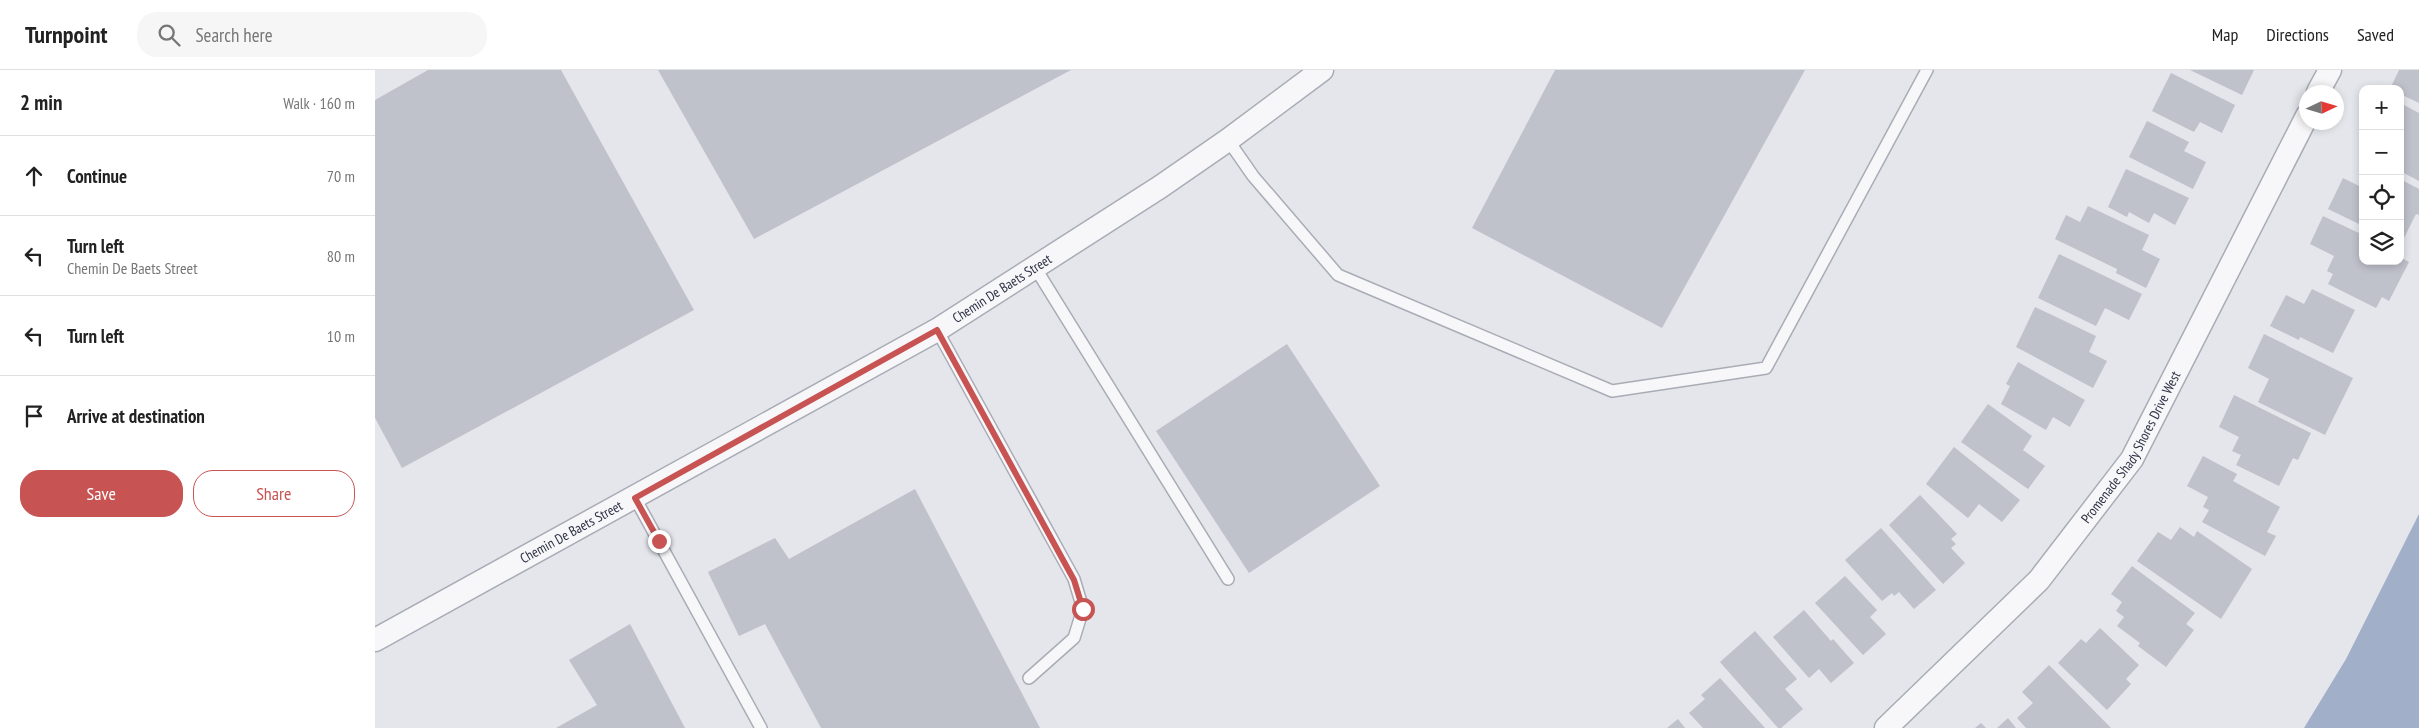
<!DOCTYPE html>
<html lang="en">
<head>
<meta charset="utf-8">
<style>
  body { margin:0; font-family:"PT Sans Narrow",sans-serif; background:#f6f6f6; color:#222 }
  .controls { position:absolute; right:15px; top:15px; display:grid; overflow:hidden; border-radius:10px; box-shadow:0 2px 8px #0003 }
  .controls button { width:45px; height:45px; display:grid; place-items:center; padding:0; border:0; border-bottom:1px solid #e0e0e0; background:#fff; color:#222; font:25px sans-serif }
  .compass { position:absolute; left:1924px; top:15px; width:45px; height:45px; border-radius:50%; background:#fff; box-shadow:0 2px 8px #0003; rotate:86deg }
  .stop { position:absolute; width:15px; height:15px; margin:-11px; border:4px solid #c75352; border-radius:50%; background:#fff }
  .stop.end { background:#c75352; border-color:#fff; box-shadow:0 1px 5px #0008 }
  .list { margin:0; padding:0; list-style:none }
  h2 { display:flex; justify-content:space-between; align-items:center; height:65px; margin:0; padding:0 20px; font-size:21px }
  h2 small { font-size:16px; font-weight:400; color:#767676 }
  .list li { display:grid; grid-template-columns:32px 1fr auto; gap:15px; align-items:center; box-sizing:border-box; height:80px; padding:0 20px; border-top:1px solid #e0e0e0 }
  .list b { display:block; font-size:19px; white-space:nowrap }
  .list p { margin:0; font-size:16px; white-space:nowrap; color:#767676 }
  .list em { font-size:16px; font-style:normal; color:#767676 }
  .actions { display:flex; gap:10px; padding:15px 20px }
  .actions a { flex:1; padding:11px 0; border:1px solid #c75352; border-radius:20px; text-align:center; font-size:18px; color:#c75352 }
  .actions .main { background:#c75352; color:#fff }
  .icon { flex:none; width:28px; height:28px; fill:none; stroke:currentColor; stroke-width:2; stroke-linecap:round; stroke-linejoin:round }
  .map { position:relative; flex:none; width:2044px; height:658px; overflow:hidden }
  header { display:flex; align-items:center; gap:30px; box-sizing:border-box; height:70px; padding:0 25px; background:#fff; border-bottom:1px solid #e0e0e0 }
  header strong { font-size:24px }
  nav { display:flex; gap:28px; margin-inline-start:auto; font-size:18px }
  .search { width:350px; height:45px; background:#f6f6f6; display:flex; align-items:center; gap:12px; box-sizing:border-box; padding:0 18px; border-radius:20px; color:#767676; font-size:19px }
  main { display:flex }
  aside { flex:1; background:#fff }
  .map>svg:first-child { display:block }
  .water { fill:#a2afc9 }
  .building { fill:#bfc1cb }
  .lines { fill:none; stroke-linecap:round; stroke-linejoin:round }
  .lane-casing { stroke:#a9acb5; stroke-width:14 }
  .street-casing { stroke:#a9acb5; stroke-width:25 }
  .lane { stroke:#f7f7fa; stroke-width:11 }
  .street { stroke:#f7f7fa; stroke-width:22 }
  .route { stroke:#c75352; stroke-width:6 }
  .labels { text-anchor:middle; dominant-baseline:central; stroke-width:4; stroke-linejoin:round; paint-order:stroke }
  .street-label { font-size:14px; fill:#2d3143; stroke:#f4f5f8 }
</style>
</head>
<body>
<header>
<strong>Turnpoint</strong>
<div class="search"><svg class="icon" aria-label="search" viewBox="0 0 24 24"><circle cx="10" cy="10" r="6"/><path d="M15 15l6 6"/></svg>Search here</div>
<nav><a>Map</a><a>Directions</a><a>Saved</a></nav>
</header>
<main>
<aside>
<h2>2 min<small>Walk · 160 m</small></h2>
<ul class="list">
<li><svg class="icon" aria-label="ahead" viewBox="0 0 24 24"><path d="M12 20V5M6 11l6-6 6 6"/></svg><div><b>Continue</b></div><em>70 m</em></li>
<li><svg class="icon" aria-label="left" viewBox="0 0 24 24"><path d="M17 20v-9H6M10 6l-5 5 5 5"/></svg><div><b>Turn left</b><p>Chemin De Baets Street</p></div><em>80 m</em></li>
<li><svg class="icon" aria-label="left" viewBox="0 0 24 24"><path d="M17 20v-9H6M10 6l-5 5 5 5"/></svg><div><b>Turn left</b></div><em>10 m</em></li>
<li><svg class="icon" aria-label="arrive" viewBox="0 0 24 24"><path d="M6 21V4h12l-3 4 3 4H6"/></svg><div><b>Arrive at destination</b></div></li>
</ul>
<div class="actions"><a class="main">Save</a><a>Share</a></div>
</aside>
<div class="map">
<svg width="2044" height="658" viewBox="0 0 2044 658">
  <rect width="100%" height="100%" fill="#e4e6eb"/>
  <polygon class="water" points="2044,444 2044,658 1929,658 1971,589"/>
  <g class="building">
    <polygon points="53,0 186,0 319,240 27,398 0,348 0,30"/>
    <polygon points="283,0 696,0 379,169"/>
    <polygon points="1180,0 1430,0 1287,258 1097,158"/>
    <polygon points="1815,0 1879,0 1867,25"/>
    <polygon points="2024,0 2044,0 2044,33 2025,24 2025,19 2015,19"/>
    <polygon points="1796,3 1860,35 1847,63 1825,52 1819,62 1777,41"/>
    <polygon points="2025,33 2044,43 2044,111 2025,101"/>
    <polygon points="1772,51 1814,72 1809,81 1831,92 1818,119 1754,87"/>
    <polygon points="1751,99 1814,128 1800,155 1779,143 1774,153 1754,142 1752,147 1733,137"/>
    <polygon points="1968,108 1988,118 1988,156 1953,139"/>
    <polygon points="2025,109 2044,119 2044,145 2041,144 2025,176"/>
    <polygon points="1713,136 1774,165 1767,180 1785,189 1771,218 1741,203 1742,199 1680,169 1691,145 1705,152"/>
    <polygon points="1948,146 1988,165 1988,191 2025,191 2025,187 2034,192 2014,231 2007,227 2001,238 1953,214 1958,204 1952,201 1959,186 1935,174"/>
    <polygon points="1684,184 1767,224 1754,250 1730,238 1721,256 1663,228"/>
    <polygon points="1937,219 1980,240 1958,283 1925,267 1924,270 1895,256 1911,225 1929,234"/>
    <polygon points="1660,237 1721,266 1714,282 1732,291 1718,318 1641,277"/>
    <polygon points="1889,264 1978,308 1950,365 1883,332 1894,309 1873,298"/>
    <polygon points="912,274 1005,416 874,503 781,361"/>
    <polygon points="1643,292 1710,330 1695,357 1678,347 1671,360 1626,334 1635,316 1631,314"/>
    <polygon points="1859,325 1936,363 1923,390 1918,388 1904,416 1861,395 1866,385 1857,381 1864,367 1844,357"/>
    <polygon points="1613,334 1657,366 1648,380 1670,396 1653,419 1586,372"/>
    <polygon points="1579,377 1645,430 1627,452 1604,434 1593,448 1551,414"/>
    <polygon points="1828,386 1862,404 1858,411 1905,437 1892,462 1901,466 1890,486 1827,452 1834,440 1828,437 1833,427 1812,416"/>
    <polygon points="540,419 665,658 446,658 390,554 364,566 333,502 400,468 414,489"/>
    <polygon points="1545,425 1582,464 1576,469 1581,474 1576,478 1590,493 1568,514 1514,455"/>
    <polygon points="1805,457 1819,467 1822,461 1877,499 1846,549 1762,491 1783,462 1796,470"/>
    <polygon points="1506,458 1561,520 1539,539 1524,522 1519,526 1517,523 1507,531 1470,490"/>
    <polygon points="1757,496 1820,543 1811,554 1819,560 1791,597 1763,576 1765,573 1742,556 1749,547 1741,541 1747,532 1736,524"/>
    <polygon points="1470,506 1502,540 1495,547 1511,564 1488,585 1440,533"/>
    <polygon points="1429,540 1456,571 1458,569 1479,593 1456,613 1444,599 1434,608 1398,567"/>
    <polygon points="255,554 310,658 181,658 222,635 194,590"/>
    <polygon points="1725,558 1764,595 1751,609 1756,614 1732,640 1683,593 1706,569 1711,573"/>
    <polygon points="1380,561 1422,609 1410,619 1428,639 1406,658 1403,658 1345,592"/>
    <polygon points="1674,595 1736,658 1651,658 1642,648 1658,633 1647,622"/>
    <polygon points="1345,608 1390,658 1328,658 1314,643 1330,629 1326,625"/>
    <polygon points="1633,648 1641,658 1622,658"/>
    <polygon points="1303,649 1310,658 1292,658"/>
    <polygon points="1606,653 1611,658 1600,658"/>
  </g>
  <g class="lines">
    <defs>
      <g id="lane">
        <polyline points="853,70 878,106 963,205 1237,321 1391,298 1552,0"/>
        <polyline points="661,199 853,509"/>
        <polyline points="562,260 699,509 708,539 699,568 654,608"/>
        <polyline points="260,428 386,658"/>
      </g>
      <g id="street">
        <polyline points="1943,22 1955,0"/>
        <path id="s1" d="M0,570l562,-310 223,-143 68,-47 94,-70"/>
        <path id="s2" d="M1511,658l153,-148 93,-121 175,-343"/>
      </g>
    </defs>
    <use href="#lane" class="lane-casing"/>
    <use href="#street" class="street-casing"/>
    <use href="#lane" class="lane"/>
    <use href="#street" class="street"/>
  </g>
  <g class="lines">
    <polyline class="route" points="284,471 260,428 562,260 699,510 708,539"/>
  </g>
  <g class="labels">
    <g class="street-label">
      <text stroke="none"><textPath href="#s1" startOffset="719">Chemin De Baets Street</textPath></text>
      <text stroke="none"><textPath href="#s2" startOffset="375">Promenade Shady Shores Drive West</textPath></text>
      <text stroke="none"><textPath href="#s1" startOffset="224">Chemin De Baets Street</textPath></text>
    </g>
  </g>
</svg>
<div class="controls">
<button>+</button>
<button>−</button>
<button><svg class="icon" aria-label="locate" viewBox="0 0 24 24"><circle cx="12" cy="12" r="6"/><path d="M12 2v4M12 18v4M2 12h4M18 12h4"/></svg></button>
<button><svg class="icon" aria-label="layers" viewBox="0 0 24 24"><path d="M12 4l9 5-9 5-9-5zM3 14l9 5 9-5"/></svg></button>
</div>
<svg class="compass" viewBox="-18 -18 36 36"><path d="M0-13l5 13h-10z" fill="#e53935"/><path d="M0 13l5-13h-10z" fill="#767676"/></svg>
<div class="stop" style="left:708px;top:539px"></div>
<div class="stop end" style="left:284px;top:471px"></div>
</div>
</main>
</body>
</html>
